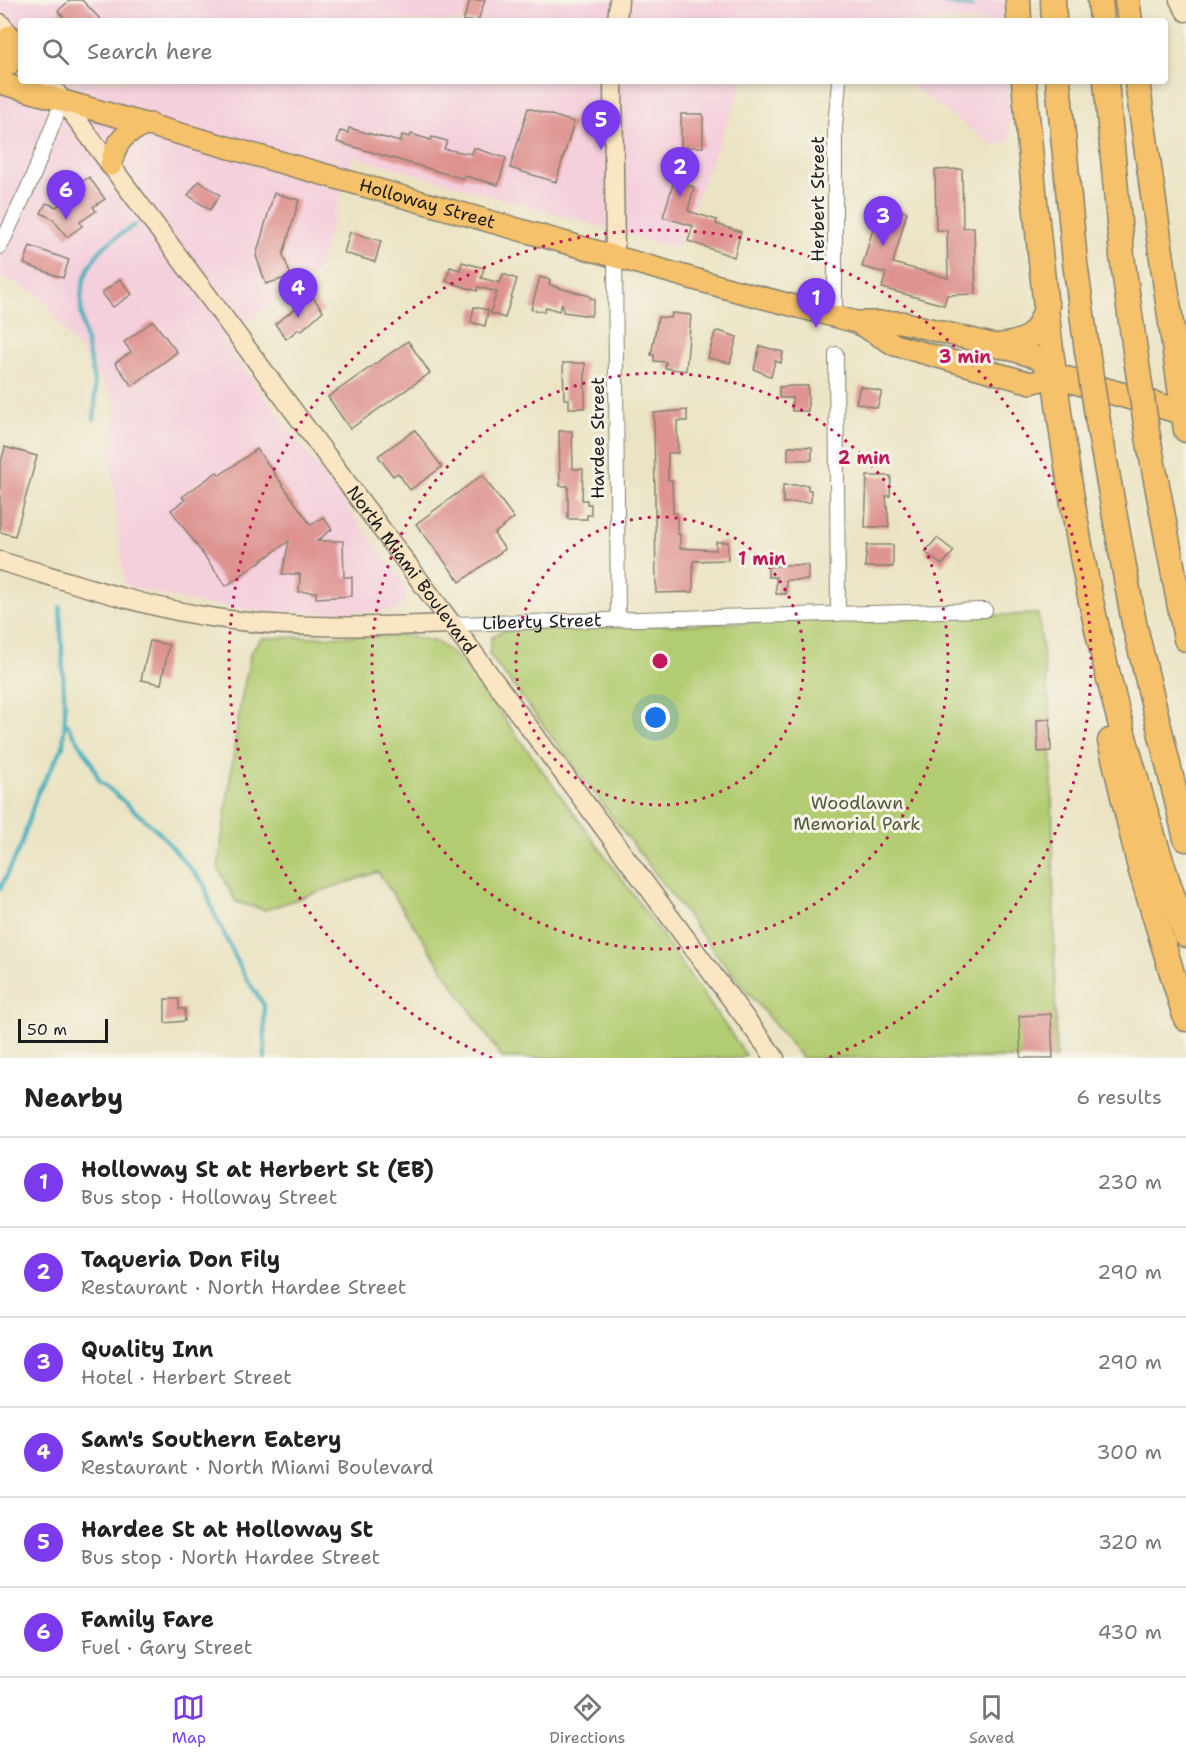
<!DOCTYPE html>
<html lang="en">
<head>
<meta charset="utf-8">
<style>
  body { margin:0; font-family:"Shantell Sans",sans-serif; background:#f2f2f2; color:#222 }
  .scale { position:absolute; left:18px; bottom:15px; width:90px; box-sizing:border-box; padding-left:6px; border:3px solid #1c1c1c; border-top:0; font-size:16px; line-height:21px; white-space:nowrap; color:#1c1c1c; -webkit-text-stroke:4px #f7f3e8; paint-order:stroke }
  .you { position:absolute; left:656px; top:718px; width:21px; height:21px; margin:-15px; border:4px solid #fff; border-radius:50%; background:#1a73e8; box-shadow:0 0 0 9px #1a73e833 }
  .badge { display:grid; place-items:center; width:39px; height:39px; border-radius:50%; background:#7c3aed; color:#fff; font-size:20px; font-weight:700 }
  .pin { position:absolute; translate:-50% -50px; filter:drop-shadow(0 2px 3px #0008) }
  .pin::after { content:''; position:absolute; top:32px; width:21px; height:18px; background:inherit; clip-path:polygon(0 0,100% 0,50% 100%) }
  .list { margin:0; padding:0; list-style:none }
  h2 { display:flex; justify-content:space-between; align-items:center; height:78px; margin:0; padding:0 24px; font-size:26px }
  h2 small { font-size:20px; font-weight:400; color:#767676 }
  .list li { display:grid; grid-template-columns:39px 1fr auto; gap:18px; align-items:center; box-sizing:border-box; height:90px; padding:0 24px; border-top:2px solid #e0e0e0 }
  .list b { display:block; font-size:22px; white-space:nowrap }
  .list p { margin:0; font-size:20px; white-space:nowrap; color:#767676 }
  .list em { font-size:20px; font-style:normal; color:#767676 }
  .icon { flex:none; width:33px; height:33px; fill:none; stroke:currentColor; stroke-width:2; stroke-linecap:round; stroke-linejoin:round }
  .map { position:relative; flex:none; width:1186px; height:1058px; overflow:hidden }
  .search { position:absolute; background:#fff; box-shadow:0 3px 9px #0003; left:18px; right:18px; top:18px; height:66px; display:flex; align-items:center; gap:15px; box-sizing:border-box; padding:0 21px; border-radius:6px; color:#767676; font-size:22px }
  .sheet { height:618px; background:#fff }
  nav { display:flex; justify-content:space-around; align-items:center; box-sizing:border-box; height:84px; border-top:2px solid #e0e0e0; background:#fff; font-size:16px; color:#767676 }
  nav a { display:grid; justify-items:center; gap:3px }
  nav .on { color:#7c3aed }
  .map>svg:first-child { display:block }
  .built { fill:#f4cfdc }
  .green { fill:#b2cc71; stroke:#677446; stroke-width:1.5 }
  .lines { fill:none; stroke-linecap:round; stroke-linejoin:round }
  .stream { stroke:#41afbe; stroke-width:4 }
  .building { fill:#de9390 }
  .street-casing { stroke:#848070; stroke-width:16 }
  .secondary-casing { stroke:#848070; stroke-width:21 }
  .primary-casing { stroke:#848070; stroke-width:24 }
  .highway-casing { stroke:#848070; stroke-width:27 }
  .street { stroke:#fff; stroke-width:14 }
  .secondary { stroke:#fbe6c4; stroke-width:18 }
  .primary { stroke:#f5c16b; stroke-width:21 }
  .highway { stroke:#f5c16b; stroke-width:24 }
  .highway-bridge-casing { stroke:#848070; stroke-width:27; stroke-linecap:butt }
  .highway-bridge { stroke:#f5c16b; stroke-width:24 }
  .ring { fill:none; stroke:#c2185b; stroke-width:3; stroke-dasharray:3 6 }
  .labels { text-anchor:middle; dominant-baseline:central; stroke-width:6; stroke-linejoin:round; paint-order:stroke }
  .street-label { font-size:18px; fill:#1c1c1c; stroke:#f7f3e8 }
  .park-label { font-size:18px; fill:#505a3a; stroke:#f7f3e8 }
  .centre { fill:#c2185b; stroke:#f7f3e8; stroke-width:3 }
  .ring-label { font-size:18px; text-anchor:middle; font-weight:bold; fill:#c2185b; stroke:#f7f3e8; stroke-width:6; stroke-linejoin:round; paint-order:stroke }
</style>
</head>
<body>
<div class="map">
<svg width="1186" height="1058" viewBox="0 0 1186 1058">
  <rect width="100%" height="100%" fill="#f7f3e8"/>
  <filter id="ink" filterUnits="userSpaceOnUse"><feTurbulence type="fractalNoise" baseFrequency=".0167" numOctaves="2"/><feDisplacementMap in="SourceGraphic" scale="12" xChannelSelector="R" yChannelSelector="G"/><feConvolveMatrix kernelMatrix="1 2 1 2 8 2 1 2 1" color-interpolation-filters="sRGB"/></filter>
  <filter id="wash" filterUnits="userSpaceOnUse"><feTurbulence type="fractalNoise" baseFrequency=".008" numOctaves="4" result="noise"/><feDisplacementMap in="SourceGraphic" scale="24" xChannelSelector="R" yChannelSelector="G"/><feGaussianBlur stdDeviation="1.35" result="paint"/><feColorMatrix in="noise" values="0 0 0 0 0 0 0 0 0 0 0 0 0 0 0 0 0 1.4 0 .05"/><feComposite in="paint" operator="in"/></filter>
  <g filter="url(#wash)">
    <rect width="100%" height="100%" fill="#ebe4c4"/>
    <g class="built">
      <polygon points="0,0 1006,0 1007,21 21,21 21,81 744,81 676,248 353,156 316,274 222,339 403,582 406,595 403,606 394,611 305,613 250,610 189,602 124,585 111,456 117,404 41,296 0,276"/>
      <polygon points="906,81 1008,81 1010,141 992,145"/>
    </g>
    <g class="green">
      <polygon points="1038,614 1051,719 1056,1058 802,1058 714,951 489,654 492,637 504,630"/>
      <polygon points="403,635 437,642 463,662 627,886 746,1055 741,1058 502,1058 378,872 265,910 236,902 218,868 240,706 251,651 262,638"/>
    </g>
    <g class="lines">
      <g class="stream">
        <polyline points="925,0 971,7"/>
        <path d="M94,419c10,-60 -39,-117 7,-169 9,-10 23,-18 34,-25"/>
        <polyline points="65,721 91,761 99,780 159,832 204,884 213,911 244,975 264,1005 265,1058"/>
        <polyline points="0,889 21,845 37,794 63,747 65,713 60,607"/>
      </g>
    </g>
    <g id="blocks">
      <g class="building">
        <polygon points="70,0 82,0 102,21 67,21 58,11"/>
        <polygon points="470,0 485,0 478,21 463,21"/>
        <polygon points="528,108 574,122 556,182 510,168"/>
        <rect x="681" y="114" width="22" height="33"/>
        <polygon points="349,128 400,142 402,135 410,137 411,134 431,140 432,137 447,141 444,149 472,154 474,148 506,158 498,185 465,176 464,179 337,142 340,131 348,133"/>
        <polygon points="962,169 963,228 974,227 976,294 947,295 944,305 882,288 886,273 862,267 880,204 907,212 893,263 948,278 947,230 936,230 935,170"/>
        <polygon points="89,177 105,199 93,207 96,211 80,222 82,226 67,237 53,219 41,213 46,203 56,207 80,189 77,186"/>
        <polygon points="199,181 220,195 210,210 188,195"/>
        <polygon points="674,181 694,187 688,211 717,220 716,224 741,232 734,257 688,241 693,226 663,217"/>
        <polygon points="274,193 299,200 283,255 291,276 266,284 256,256"/>
        <polygon points="350,232 381,241 375,262 344,253"/>
        <polygon points="30,246 69,260 63,278 24,264"/>
        <polygon points="462,262 484,268 481,278 500,283 503,274 517,279 505,318 490,313 497,292 478,287 477,291 446,281 450,267 460,270"/>
        <polygon points="540,277 550,280 549,284 556,287 590,296 590,298 595,299 591,316 563,312 562,303 559,311 546,307 544,312 531,309"/>
        <polygon points="120,279 132,294 113,307 102,293"/>
        <polygon points="312,296 323,311 301,331 299,329 286,339 275,324"/>
        <polygon points="474,307 488,310 485,326 471,322"/>
        <polygon points="672,313 691,315 686,371 665,368 666,362 654,361 654,355 651,355 658,317 671,318"/>
        <polygon points="153,321 177,352 132,386 115,363 131,352 124,342"/>
        <polygon points="719,331 737,337 730,363 708,358 715,332"/>
        <polygon points="408,341 430,373 350,429 328,397"/>
        <polygon points="760,346 783,352 781,363 775,361 771,377 754,369"/>
        <polygon points="563,363 585,363 585,408 569,408 569,399 564,399"/>
        <polygon points="792,386 808,386 808,411 792,411 792,398 779,398 779,387"/>
        <polygon points="860,386 882,392 877,408 856,403"/>
        <polygon points="687,410 687,421 677,421 678,453 668,453 668,480 672,480 673,513 677,513 677,534 680,534 680,548 716,550 716,542 728,542 728,560 693,561 693,592 656,593 654,413"/>
        <polygon points="415,430 442,467 410,490 398,473 393,476 378,456"/>
        <polygon points="559,431 572,431 573,469 583,469 582,500 587,500 587,504 591,504 591,515 587,515 587,519 568,519 568,486 560,486"/>
        <polygon points="791,446 812,447 812,460 788,460 788,448"/>
        <polygon points="5,447 37,456 15,536 0,532 0,466"/>
        <polygon points="257,449 311,525 323,517 332,529 317,541 343,541 344,577 352,577 352,596 316,598 316,592 299,592 300,574 282,574 289,541 226,586 171,510 185,500 182,497 217,472 220,475"/>
        <polygon points="482,475 514,518 494,534 505,549 460,582 416,524"/>
        <polygon points="867,476 891,476 890,496 886,496 889,527 865,527"/>
        <polygon points="783,485 808,485 808,490 811,490 811,502 783,503"/>
        <polygon points="937,538 954,551 942,565 925,552"/>
        <polygon points="867,545 893,545 893,567 865,567"/>
        <polygon points="785,565 808,565 808,580 786,580 786,594 776,594 776,577 768,577 768,567"/>
        <polygon points="150,641 169,645 161,684 141,680"/>
        <polygon points="1050,719 1051,751 1038,752 1037,720"/>
        <polygon points="165,999 179,999 179,1009 185,1009 185,1021 165,1023"/>
        <polygon points="1051,1014 1053,1058 1021,1058 1019,1016"/>
      </g>
    </g>
  </g>
  <g filter="url(#ink)">
    <use href="#blocks" fill-opacity="0" stroke="#848070" stroke-width="1.5"/>
    <g class="lines">
      <defs>
        <g id="street">
          <polyline points="0,247 32,179 63,99"/>
          <polyline points="615,256 618,619"/>
          <polyline points="835,316 835,127 839,81"/>
          <polyline points="836,354 838,612"/>
          <path id="s1" d="M452,624l533,-14"/>
        </g>
        <g id="secondary">
          <polyline points="1179,0 1186,12"/>
          <polyline points="617,21 619,0"/>
          <polyline points="0,23 21,48"/>
          <path id="s2" d="M48,81l727,977"/>
          <polyline points="613,81 615,256"/>
          <path d="M0,561c65,19 131,42 198,54 83,15 170,12 254,9"/>
        </g>
        <g id="primary">
          <polyline points="0,72 9,64 10,36"/>
          <path id="s3" d="M0,83l733,207 123,32h45l98,24 39,12 18,18 -25,7 -136,-38 -39,-23"/>
          <path d="M111,165c5,-25 14,-34 39,-41"/>
        </g>
        <g id="highway">
          <polyline points="1018,0 1019,21"/>
          <polyline points="1053,0 1054,21"/>
          <polyline points="1100,0 1102,21"/>
          <polyline points="1127,0 1130,21"/>
          <path d="M1024,81c12,137 25,275 47,411 23,150 65,300 115,443"/>
          <polyline points="1058,81 1075,262 1087,351"/>
          <polyline points="1106,81 1122,256 1137,365"/>
          <polyline points="1137,81 1186,430"/>
          <path d="M999,346c31,-4 38,-10 48,-40"/>
          <polyline points="1056,376 1182,412 1186,416"/>
          <polyline points="1098,422 1134,623 1186,839"/>
          <polyline points="1148,437 1186,639"/>
          <polyline points="1110,741 1140,868 1186,1019"/>
        </g>
      </defs>
      <use href="#street" class="street-casing"/>
      <use href="#secondary" class="secondary-casing"/>
      <use href="#primary" class="primary-casing"/>
      <use href="#highway" class="highway-casing"/>
      <use href="#street" class="street"/>
      <use href="#secondary" class="secondary"/>
      <use href="#primary" class="primary"/>
      <use href="#highway" class="highway"/>
      <defs>
        <g id="highway-bridge">
          <polyline points="1087,351 1098,422"/>
          <polyline points="1137,365 1148,437"/>
        </g>
      </defs>
      <use href="#highway-bridge" class="highway-bridge-casing"/>
      <use href="#highway-bridge" class="highway-bridge"/>
    </g>
  </g>
  <g class="ring">
    <circle cx="660" cy="661" r="144"/>
    <circle cx="660" cy="661" r="288"/>
    <path d="M492 1058A431 431 0 1 1 828 1058"/>
  </g>
  <g class="labels">
    <g class="street-label">
      <text transform="translate(818 199) rotate(-90)">Herbert Street</text>
      <text stroke="none"><textPath href="#s3" startOffset="444">Holloway Street</textPath></text>
      <text transform="translate(598 438) rotate(-90)">Hardee Street</text>
      <text stroke="none"><textPath href="#s2" startOffset="609">North Miami Boulevard</textPath></text>
      <text stroke="none"><textPath href="#s1" startOffset="90">Liberty Street</textPath></text>
    </g>
    <g class="park-label">
      <text x="857" y="803">Woodlawn<tspan x="857" dy="21">Memorial Park</tspan></text>
    </g>
  </g>
  <circle cx="660" cy="661" r="9" class="centre"/>
  <g class="ring-label">
    <text x="965" y="363">3 min</text>
    <text x="864" y="464">2 min</text>
    <text x="762" y="565">1 min</text>
  </g>
</svg>
<div class="scale">50 m</div>
<div class="you"></div>
<div class="pin badge" style="left:816px;top:328px">1</div>
<div class="pin badge" style="left:680px;top:197px">2</div>
<div class="pin badge" style="left:883px;top:246px">3</div>
<div class="pin badge" style="left:298px;top:318px">4</div>
<div class="pin badge" style="left:601px;top:150px">5</div>
<div class="pin badge" style="left:66px;top:220px">6</div>
<div class="search"><svg class="icon" aria-label="search" viewBox="0 0 24 24"><circle cx="10" cy="10" r="6"/><path d="M15 15l6 6"/></svg>Search here</div>
</div>
<section class="sheet">
<h2>Nearby<small>6 results</small></h2>
<ul class="list">
<li><span class="badge">1</span><div><b>Holloway St at Herbert St (EB)</b><p>Bus stop · Holloway Street</p></div><em>230 m</em></li>
<li><span class="badge">2</span><div><b>Taqueria Don Fily</b><p>Restaurant · North Hardee Street</p></div><em>290 m</em></li>
<li><span class="badge">3</span><div><b>Quality Inn</b><p>Hotel · Herbert Street</p></div><em>290 m</em></li>
<li><span class="badge">4</span><div><b>Sam's Southern Eatery</b><p>Restaurant · North Miami Boulevard</p></div><em>300 m</em></li>
<li><span class="badge">5</span><div><b>Hardee St at Holloway St</b><p>Bus stop · North Hardee Street</p></div><em>320 m</em></li>
<li><span class="badge">6</span><div><b>Family Fare</b><p>Fuel · Gary Street</p></div><em>430 m</em></li>
</ul>
</section>
<nav>
<a class="on"><svg class="icon" aria-label="map" viewBox="0 0 24 24"><path d="M3 6l6-2 6 2 6-2v14l-6 2-6-2-6 2zM9 4v14M15 6v14"/></svg>Map</a>
<a><svg class="icon" aria-label="directions" viewBox="0 0 24 24"><path d="M12 3l9 9-9 9-9-9zM9 14v-3h6M13 9l2 2-2 2"/></svg>Directions</a>
<a><svg class="icon" aria-label="saved" viewBox="0 0 24 24"><path d="M7 4h10v16l-5-4-5 4z"/></svg>Saved</a>
</nav>
</body>
</html>
